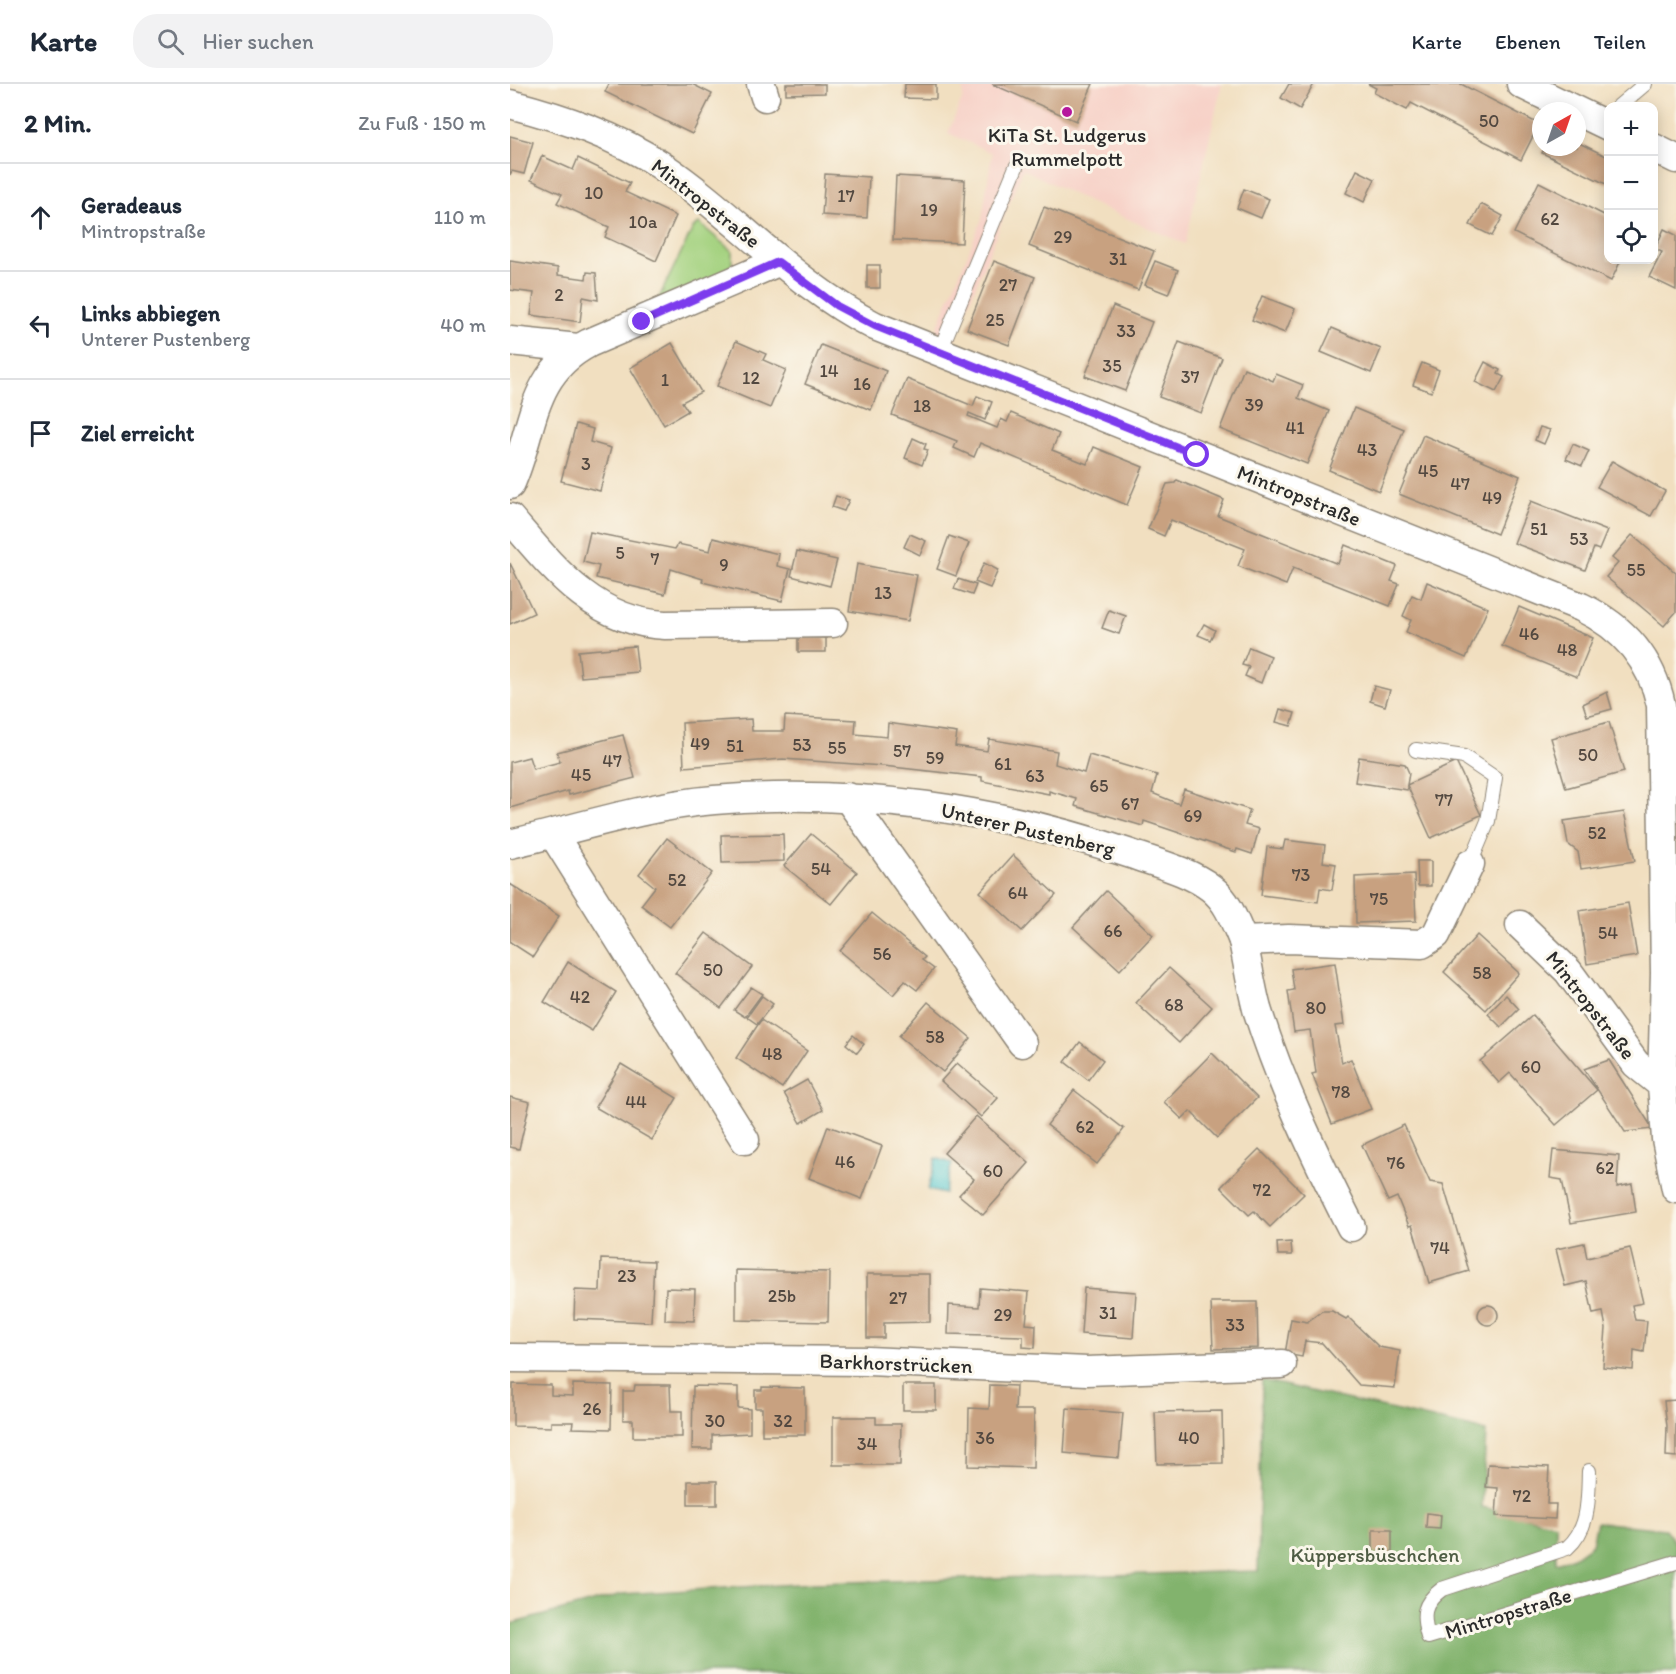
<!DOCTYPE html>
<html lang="de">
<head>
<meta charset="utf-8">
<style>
  body { margin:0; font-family:Itim,sans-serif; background:#f2f2f3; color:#1f2937 }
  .controls { position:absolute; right:18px; top:18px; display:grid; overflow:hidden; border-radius:12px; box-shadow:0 3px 15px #0003 }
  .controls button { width:54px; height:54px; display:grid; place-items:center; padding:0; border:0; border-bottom:2px solid #e0e1e3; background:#fff; color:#1f2937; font:30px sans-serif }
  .compass { position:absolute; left:1022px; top:18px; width:54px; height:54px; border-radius:50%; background:#fff; box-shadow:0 3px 15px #0003; rotate:40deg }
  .stop { position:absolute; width:18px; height:18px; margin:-14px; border:4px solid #7c3aed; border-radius:50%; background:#fff }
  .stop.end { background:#7c3aed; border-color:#fff; box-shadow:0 2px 6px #0008 }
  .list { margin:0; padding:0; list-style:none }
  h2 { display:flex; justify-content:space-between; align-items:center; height:78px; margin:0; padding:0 24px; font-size:26px }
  h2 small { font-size:20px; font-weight:400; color:#747a83 }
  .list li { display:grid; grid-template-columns:39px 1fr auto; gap:18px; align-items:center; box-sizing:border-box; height:108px; padding:0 24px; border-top:2px solid #e0e1e3 }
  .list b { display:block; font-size:22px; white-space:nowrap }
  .list p { margin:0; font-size:20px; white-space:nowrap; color:#747a83 }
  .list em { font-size:20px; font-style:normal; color:#747a83 }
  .icon { flex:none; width:33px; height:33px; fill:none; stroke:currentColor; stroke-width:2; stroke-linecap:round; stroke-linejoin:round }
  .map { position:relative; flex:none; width:1166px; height:1590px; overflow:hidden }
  header { display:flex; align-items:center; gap:36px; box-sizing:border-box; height:84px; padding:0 30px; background:#fff; border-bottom:2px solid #e0e1e3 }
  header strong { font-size:28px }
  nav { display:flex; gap:33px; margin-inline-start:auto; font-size:21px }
  .search { width:420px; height:54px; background:#f2f2f3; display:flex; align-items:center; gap:15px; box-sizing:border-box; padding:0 21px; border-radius:24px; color:#747a83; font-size:22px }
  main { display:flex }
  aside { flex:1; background:#fff }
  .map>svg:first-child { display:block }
  .built { fill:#f7d1c7 }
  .green { fill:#a3d17e; stroke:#677e54; stroke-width:1.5 }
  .forest { fill:#82b36d; stroke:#566f4c; stroke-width:1.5 }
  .water { fill:#5bc9cf; stroke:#437a7d; stroke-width:1.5 }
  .building { fill:#c8a180 }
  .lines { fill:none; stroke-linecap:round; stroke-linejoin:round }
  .lane-casing { stroke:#8e8576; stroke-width:16 }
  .street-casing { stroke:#8e8576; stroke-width:31 }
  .lane { stroke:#fff; stroke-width:14 }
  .street { stroke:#fff; stroke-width:28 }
  .route { stroke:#7c3aed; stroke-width:8 }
  .poi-dot { fill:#b5179e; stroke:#fbf7ec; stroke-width:2 }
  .labels { text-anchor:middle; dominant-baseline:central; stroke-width:6; stroke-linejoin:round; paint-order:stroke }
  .number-label { font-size:18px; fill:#524840 }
  .poi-label { font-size:21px; fill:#2b2b2b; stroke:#fbf7ec }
  .street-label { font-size:21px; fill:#2b2b2b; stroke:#fbf7ec }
  .park-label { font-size:21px; fill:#4f5d44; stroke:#fbf7ec }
</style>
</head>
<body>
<header>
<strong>Karte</strong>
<div class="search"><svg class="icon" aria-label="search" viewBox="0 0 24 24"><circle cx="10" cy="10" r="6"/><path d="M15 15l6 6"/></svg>Hier suchen</div>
<nav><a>Karte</a><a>Ebenen</a><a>Teilen</a></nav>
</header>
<main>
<aside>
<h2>2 Min.<small>Zu Fuß · 150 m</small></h2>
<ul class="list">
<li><svg class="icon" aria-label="ahead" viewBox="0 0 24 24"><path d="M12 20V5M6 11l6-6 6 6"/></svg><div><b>Geradeaus</b><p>Mintropstraße</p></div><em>110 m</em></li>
<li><svg class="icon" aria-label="left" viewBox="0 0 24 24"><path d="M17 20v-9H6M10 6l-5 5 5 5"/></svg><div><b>Links abbiegen</b><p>Unterer Pustenberg</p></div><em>40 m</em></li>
<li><svg class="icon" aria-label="arrive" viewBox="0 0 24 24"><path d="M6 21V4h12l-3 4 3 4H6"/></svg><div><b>Ziel erreicht</b></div></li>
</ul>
</aside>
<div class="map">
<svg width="1166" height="1590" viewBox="0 0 1166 1590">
  <rect width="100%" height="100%" fill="#fbf7ec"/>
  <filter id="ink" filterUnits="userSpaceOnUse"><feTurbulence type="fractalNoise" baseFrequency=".0167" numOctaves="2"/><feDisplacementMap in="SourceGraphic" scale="12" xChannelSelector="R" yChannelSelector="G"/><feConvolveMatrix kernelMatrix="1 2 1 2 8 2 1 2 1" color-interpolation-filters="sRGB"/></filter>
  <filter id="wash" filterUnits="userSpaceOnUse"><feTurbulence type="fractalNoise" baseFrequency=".008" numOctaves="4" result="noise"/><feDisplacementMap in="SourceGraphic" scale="24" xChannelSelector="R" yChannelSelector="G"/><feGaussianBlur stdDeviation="1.35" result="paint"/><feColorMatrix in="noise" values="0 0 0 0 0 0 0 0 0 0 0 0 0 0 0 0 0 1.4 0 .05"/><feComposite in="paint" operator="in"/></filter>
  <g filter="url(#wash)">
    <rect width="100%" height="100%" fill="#f1dfc0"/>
    <polygon class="built" points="453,0 712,0 675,160 579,118 513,85 444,256 425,249 472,135 482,69 438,49 453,13"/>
    <polygon class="green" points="189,139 222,167 222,180 215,190 145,222 183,144"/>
    <polygon class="forest" points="752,1296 976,1347 972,1423 1046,1440 1046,1479 1064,1473 1082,1460 1087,1438 1155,1445 1166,1460 1166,1590 0,1590 0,1540 112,1510 303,1499 748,1487"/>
    <polygon class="water" points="426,1074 442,1079 434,1110 418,1106"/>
    <g id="blocks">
      <g class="building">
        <polygon points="99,0 182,0 202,10 182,50 95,8"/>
        <polygon points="276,0 315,0 315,9 276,10"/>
        <polygon points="395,0 426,0 426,15 394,14"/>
        <polygon points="482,0 583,0 566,37"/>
        <polygon points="779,0 804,0 790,25 771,14"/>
        <polygon points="858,0 951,0 1029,40 1011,76 901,19 897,26 864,9 866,4"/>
        <polygon points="0,52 23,58 14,90 2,87 0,91"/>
        <polygon points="1067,58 1098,73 1098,101 1032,69 1035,63 1067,63"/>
        <polygon points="32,72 63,86 68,74 120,99 115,108 166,132 146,177 95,153 99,143 47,119 52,110 21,96"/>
        <polygon points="847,86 865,95 854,118 836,109"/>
        <polygon points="315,90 359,93 357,134 312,131"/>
        <polygon points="386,92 455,96 452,159 383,156"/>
        <polygon points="1029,98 1098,133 1098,176 1111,176 1101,197 1004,149"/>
        <polygon points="734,105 759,115 751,134 727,124"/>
        <polygon points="971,120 993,132 982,152 960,141"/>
        <polygon points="534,123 644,167 628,206 519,162"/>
        <polygon points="1154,145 1166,151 1166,206 1139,193 1152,168 1145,165"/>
        <polygon points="0,177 48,184 48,191 76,195 77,188 86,189 88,216 73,213 70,238 21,231 24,209 0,206"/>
        <polygon points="484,177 525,193 499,261 457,245"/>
        <polygon points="645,177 668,186 658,210 635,201"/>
        <rect x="357" y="181" width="13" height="23"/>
        <polygon points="752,212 785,225 775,249 742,236"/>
        <polygon points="603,222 642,238 615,307 575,292"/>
        <polygon points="822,244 871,265 861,289 811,268"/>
        <polygon points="226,257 256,270 253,276 276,286 260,324 207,302"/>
        <polygon points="669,258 712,274 691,329 649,313"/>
        <polygon points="162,259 191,308 172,318 178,327 154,341 120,284"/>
        <polygon points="311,261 376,287 361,326 295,300"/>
        <polygon points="975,278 990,286 988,290 994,293 986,308 965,298"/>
        <polygon points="912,279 929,286 921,308 903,301"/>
        <polygon points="734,284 763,297 766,290 793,301 788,314 819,327 797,380 710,345"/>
        <polygon points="397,295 463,322 467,312 482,318 475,336 459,329 458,332 487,344 491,335 497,338 501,329 549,350 542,366 577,380 584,363 633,383 617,421 470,359 464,373 444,364 447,357 382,331"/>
        <polygon points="844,324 894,345 869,407 819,386"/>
        <polygon points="66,340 83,345 80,358 101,364 90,407 51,397"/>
        <polygon points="1030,343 1040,346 1034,360 1025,356"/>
        <polygon points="913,351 1010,392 987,450 889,410"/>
        <polygon points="403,354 416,360 414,365 418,366 412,381 395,374"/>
        <polygon points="1063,360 1079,367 1072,382 1056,375"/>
        <polygon points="1102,377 1155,407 1141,432 1087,403"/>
        <polygon points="667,396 714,416 708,432 828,480 835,461 887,482 881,497 889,500 880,522 783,484 776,501 728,482 735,465 661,436 654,452 638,445 657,400 665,399"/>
        <polygon points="326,412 339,416 334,427 322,423"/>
        <polygon points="1021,417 1097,447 1089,466 1084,464 1075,486 1004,459"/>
        <polygon points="80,448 165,465 168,460 200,467 203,454 269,470 267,482 280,485 272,517 192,498 193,495 161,485 155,510 86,494 89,482 73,478"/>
        <polygon points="400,450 416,457 410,471 394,463"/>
        <polygon points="1122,451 1166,489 1166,528 1154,542 1096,493 1108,479 1102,474"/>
        <polygon points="439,452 459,459 446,492 427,485"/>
        <polygon points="287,467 327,476 320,502 281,492"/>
        <polygon points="0,479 24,529 0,540"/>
        <polygon points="474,479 488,486 480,504 465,498"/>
        <polygon points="347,480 407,491 398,537 339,527"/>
        <polygon points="448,495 466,501 462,511 444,505"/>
        <polygon points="917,498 978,524 956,574 896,548 901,536 893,532 902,511 911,515"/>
        <polygon points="1009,523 1083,554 1067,593 992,562"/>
        <polygon points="599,526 616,532 609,550 592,544"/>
        <polygon points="694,540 705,546 700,556 688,551"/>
        <polygon points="288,553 316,554 316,568 288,568"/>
        <polygon points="125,562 128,588 71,593 68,567"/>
        <polygon points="739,563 761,572 751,599 735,592 739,583 732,581"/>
        <polygon points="864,602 880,606 875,622 860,617"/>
        <polygon points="1097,608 1102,625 1077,632 1073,620"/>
        <polygon points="770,625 785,629 781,642 766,638"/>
        <polygon points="275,632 346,636 345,650 377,653 378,639 447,649 445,662 477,667 479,655 547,667 545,680 574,689 579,671 647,691 642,709 669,720 674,705 740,726 735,741 749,745 742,770 727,765 726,768 634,737 633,742 565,722 567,715 539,707 539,710 472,697 472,693 373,682 273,675 174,683 172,639 241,635 242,647 274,647"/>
        <polygon points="1099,638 1114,688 1056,704 1041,654"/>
        <polygon points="113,651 125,694 59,711 58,707 0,724 0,678 19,673 23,685 50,678 47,668"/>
        <polygon points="849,673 895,680 899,689 897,701 946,678 971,731 921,754 897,701 897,706 845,698"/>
        <polygon points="1114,728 1125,777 1071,785 1068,768 1058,760 1054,737"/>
        <polygon points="273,750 274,777 212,779 211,751"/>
        <polygon points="301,750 347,788 321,820 274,782"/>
        <polygon points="157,754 202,789 160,843 131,821 145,803 129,790"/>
        <polygon points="775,756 815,761 813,778 826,780 822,806 810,804 808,818 751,811 757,763 773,765"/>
        <polygon points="503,771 546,811 512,847 470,808"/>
        <polygon points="907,777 921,777 921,802 908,802"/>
        <polygon points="904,790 906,837 846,839 845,793"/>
        <polygon points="0,800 49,832 23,873 0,858"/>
        <polygon points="596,807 643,851 610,886 563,843"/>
        <polygon points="1118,819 1127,872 1077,880 1069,827"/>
        <polygon points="362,829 415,873 412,876 424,885 407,906 395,897 383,911 330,867"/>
        <polygon points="196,849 242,883 211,924 165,889"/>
        <polygon points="967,851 1009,889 976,926 934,888"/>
        <polygon points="58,878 106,908 82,947 34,918"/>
        <polygon points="825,879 834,941 825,942 832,979 841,975 861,1025 822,1040 802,990 806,989 800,946 784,948 778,907 784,906 781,885"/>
        <polygon points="659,884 702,923 669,959 626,919"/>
        <polygon points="241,903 252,910 235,933 224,926"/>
        <polygon points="996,911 1009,925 991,943 978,930"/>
        <polygon points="252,912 263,920 247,940 237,933"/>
        <polygon points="418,918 461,954 433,988 389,952"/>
        <polygon points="1023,931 1087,1006 1046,1041 1000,989 989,999 970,977"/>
        <polygon points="251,936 297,967 272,1004 226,974"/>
        <polygon points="343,951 354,960 347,969 336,960"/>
        <polygon points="570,958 593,976 578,996 555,978"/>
        <polygon points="702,969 747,1014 707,1054 680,1027 672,1035 654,1018"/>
        <polygon points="1099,976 1143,1045 1115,1048 1074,985"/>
        <polygon points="447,979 488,1014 471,1033 431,997"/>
        <polygon points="111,980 167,1014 142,1056 85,1023"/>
        <polygon points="297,996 313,1026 291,1039 274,1009"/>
        <polygon points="564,1006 614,1045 587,1080 537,1041"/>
        <polygon points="0,1013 20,1018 9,1065 0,1063"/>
        <polygon points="466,1032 519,1079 473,1131 449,1111 464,1095 434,1069"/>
        <polygon points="894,1041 920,1098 933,1100 959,1187 919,1199 902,1141 899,1142 887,1113 878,1117 852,1061"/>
        <polygon points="318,1042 372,1062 352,1115 299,1094"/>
        <polygon points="749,1065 794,1110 760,1143 744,1127 739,1131 711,1103"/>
        <polygon points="1043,1066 1109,1072 1107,1103 1122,1100 1126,1128 1061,1139 1052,1096 1040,1094"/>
        <polygon points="781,1158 782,1171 768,1171 767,1159"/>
        <polygon points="1074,1159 1077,1174 1120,1164 1133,1219 1122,1221 1125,1236 1137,1237 1134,1268 1124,1266 1123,1286 1093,1283 1096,1244 1093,1228 1083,1230 1076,1197 1055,1202 1046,1165"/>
        <polygon points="91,1175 144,1177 141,1238 64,1235 65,1206 90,1207"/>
        <polygon points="226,1186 319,1188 318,1238 226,1236"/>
        <polygon points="357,1190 420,1190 420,1238 374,1239 374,1254 357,1254"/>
        <polygon points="156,1204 185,1205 184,1237 155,1236"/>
        <polygon points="470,1204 519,1208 516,1240 526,1241 525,1264 513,1263 513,1252 438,1250 439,1221 469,1223"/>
        <polygon points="574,1204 626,1208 623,1254 571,1250"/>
        <polygon points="701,1218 747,1218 748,1264 703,1265"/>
        <circle cx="978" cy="1231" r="10"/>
        <polygon points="812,1227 822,1227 836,1235 838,1233 869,1263 890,1267 885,1304 849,1301 812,1259 795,1257 792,1273 775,1270 781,1235 797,1238"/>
        <polygon points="3,1300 41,1301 41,1311 63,1312 63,1300 102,1301 101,1345 62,1344 63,1338 41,1338 41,1343 3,1342"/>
        <polygon points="125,1301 160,1301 161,1327 172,1327 172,1353 123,1353 123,1336 113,1336 113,1307 124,1307"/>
        <rect x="393" y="1301" width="33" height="25"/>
        <polygon points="480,1301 506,1302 505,1326 524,1326 523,1384 458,1382 459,1324 479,1325"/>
        <polygon points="183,1302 228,1303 228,1324 240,1325 240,1349 202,1351 202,1365 182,1365"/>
        <polygon points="252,1303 295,1304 295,1351 252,1351 252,1324 245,1324 245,1306 252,1306"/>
        <polygon points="1166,1316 1166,1373 1156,1372 1157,1342 1154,1317"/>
        <polygon points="557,1324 613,1329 609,1374 554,1369"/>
        <polygon points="712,1327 713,1379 647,1380 645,1328"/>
        <polygon points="323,1333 366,1333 366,1340 391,1340 390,1381 323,1381"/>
        <polygon points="978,1380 1039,1383 1037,1420 1046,1420 1045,1435 986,1432 988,1404 976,1403"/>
        <rect x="178" y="1397" width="29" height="24"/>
        <polygon points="917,1429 931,1431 930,1445 916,1444"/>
        <rect x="863" y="1446" width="19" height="24"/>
      </g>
    </g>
  </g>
  <g filter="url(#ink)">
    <use href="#blocks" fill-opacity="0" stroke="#8e8576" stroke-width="1.5"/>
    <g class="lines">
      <defs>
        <g id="lane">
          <polyline points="1109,22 1135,0"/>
          <polyline points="429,269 506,83"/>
          <polyline points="906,666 954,673 985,694 978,737 960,780"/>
          <path d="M1079,1387c-1,28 1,57 -22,77l-125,41c-20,15 -20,26 -14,48l248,-75"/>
        </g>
        <g id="street">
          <polyline points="251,0 255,13"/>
          <polyline points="1011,0 1098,42"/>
          <path d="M0,20c53,14 107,32 152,62 74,50 132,119 213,160l706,281c42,20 70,51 80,98l4,268 -3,112 4,54 10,50"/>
          <polyline points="1144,64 1166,75"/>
          <polyline points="0,257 68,264"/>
          <path d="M0,401c25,-55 18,-110 79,-142l189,-81"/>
          <path d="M0,434c43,50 84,104 155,107l168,-2"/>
          <polyline points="337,713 512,959"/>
          <polyline points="43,750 235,1056"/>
          <path d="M0,760c68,-16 135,-38 204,-44 141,-12 284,9 417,54 25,9 58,17 80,34 17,13 24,34 32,53l46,-2 133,5 14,-9 34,-71"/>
          <polyline points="1010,841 1058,887 1126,980 1152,1001"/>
          <path d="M733,857c5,23 8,46 14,68 24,76 58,147 94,218"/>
          <polyline points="0,1274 358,1277 577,1287 772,1280"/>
        </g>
      </defs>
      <use href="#lane" class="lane-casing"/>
      <use href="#street" class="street-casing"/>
      <use href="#lane" class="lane"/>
      <use href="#street" class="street"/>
    </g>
  </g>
  <g class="lines" filter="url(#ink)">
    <polyline class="route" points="132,238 268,178 327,222 365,242 687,371"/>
  </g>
  <circle class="poi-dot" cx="557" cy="28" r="6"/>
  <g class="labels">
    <g class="number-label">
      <text x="979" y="37">50</text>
      <text x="84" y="109">10</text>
      <text x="336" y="112">17</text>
      <text x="419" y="126">19</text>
      <text x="1040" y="135">62</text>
      <text x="133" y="138">10a</text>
      <text x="553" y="153">29</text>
      <text x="608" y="175">31</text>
      <text x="498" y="201">27</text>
      <text x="49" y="211">2</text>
      <text x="485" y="236">25</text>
      <text x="616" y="247">33</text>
      <text x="602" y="282">35</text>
      <text x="319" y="287">14</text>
      <text x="680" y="293">37</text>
      <text x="241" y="294">12</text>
      <text x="155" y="296">1</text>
      <text x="352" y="300">16</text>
      <text x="744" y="321">39</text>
      <text x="412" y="322">18</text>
      <text x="785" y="344">41</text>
      <text x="857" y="366">43</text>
      <text x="76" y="380">3</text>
      <text x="918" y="387">45</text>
      <text x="950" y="400">47</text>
      <text x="982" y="414">49</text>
      <text x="1029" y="445">51</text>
      <text x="1069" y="455">53</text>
      <text x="110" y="469">5</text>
      <text x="145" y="475">7</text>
      <text x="214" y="481">9</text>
      <text x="1126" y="486">55</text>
      <text x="373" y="509">13</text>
      <text x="1019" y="550">46</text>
      <text x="1057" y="566">48</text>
      <text x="190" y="660">49</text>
      <text x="292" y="661">53</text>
      <text x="225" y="662">51</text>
      <text x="327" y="664">55</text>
      <text x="392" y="667">57</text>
      <text x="1078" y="671">50</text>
      <text x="425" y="674">59</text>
      <text x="102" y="677">47</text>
      <text x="493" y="680">61</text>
      <text x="71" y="691">45</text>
      <text x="525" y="692">63</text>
      <text x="589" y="702">65</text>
      <text x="934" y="716">77</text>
      <text x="620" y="720">67</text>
      <text x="683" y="732">69</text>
      <text x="1087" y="749">52</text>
      <text x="311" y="785">54</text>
      <text x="791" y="791">73</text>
      <text x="167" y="796">52</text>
      <text x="508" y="809">64</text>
      <text x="869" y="815">75</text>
      <text x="603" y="847">66</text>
      <text x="1098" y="849">54</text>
      <text x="372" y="870">56</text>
      <text x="203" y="886">50</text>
      <text x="972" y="889">58</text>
      <text x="70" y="913">42</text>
      <text x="664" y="921">68</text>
      <text x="806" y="924">80</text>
      <text x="425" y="953">58</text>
      <text x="262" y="970">48</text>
      <text x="1021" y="983">60</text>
      <text x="831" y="1008">78</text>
      <text x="126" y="1018">44</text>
      <text x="575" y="1043">62</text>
      <text x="335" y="1078">46</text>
      <text x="886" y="1079">76</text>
      <text x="1095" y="1084">62</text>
      <text x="483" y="1087">60</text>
      <text x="752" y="1106">72</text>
      <text x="930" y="1164">74</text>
      <text x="117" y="1192">23</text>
      <text x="272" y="1212">25b</text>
      <text x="388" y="1214">27</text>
      <text x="598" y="1229">31</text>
      <text x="493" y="1231">29</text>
      <text x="725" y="1241">33</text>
      <text x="82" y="1325">26</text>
      <text x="205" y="1337">30</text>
      <text x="273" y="1337">32</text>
      <text x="475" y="1354">36</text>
      <text x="679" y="1354">40</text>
      <text x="357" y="1360">34</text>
      <text x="1012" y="1412">72</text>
    </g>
    <g class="poi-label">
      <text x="557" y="50">KiTa St. Ludgerus<tspan x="557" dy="24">Rummelpott</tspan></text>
    </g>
    <g class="street-label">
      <text transform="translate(196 119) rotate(38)">Mintropstraße</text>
      <text transform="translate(789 411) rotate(22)">Mintropstraße</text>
      <text transform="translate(518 745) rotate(13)">Unterer Pustenberg</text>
      <text transform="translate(1081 921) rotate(52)">Mintropstraße</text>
      <text transform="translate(386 1279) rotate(2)">Barkhorstrücken</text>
      <text transform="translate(998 1529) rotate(-17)">Mintropstraße</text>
    </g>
    <g class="park-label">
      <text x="865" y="1470">Küppersbüschchen</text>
    </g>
  </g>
</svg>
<div class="controls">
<button>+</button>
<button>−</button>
<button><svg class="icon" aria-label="locate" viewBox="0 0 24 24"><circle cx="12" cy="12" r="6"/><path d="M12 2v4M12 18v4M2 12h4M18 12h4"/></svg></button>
</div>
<svg class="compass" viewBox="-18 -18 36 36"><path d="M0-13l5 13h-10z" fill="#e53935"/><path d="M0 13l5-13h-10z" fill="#747a83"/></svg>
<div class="stop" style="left:687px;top:371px"></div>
<div class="stop end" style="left:132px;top:238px"></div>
</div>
</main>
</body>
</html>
